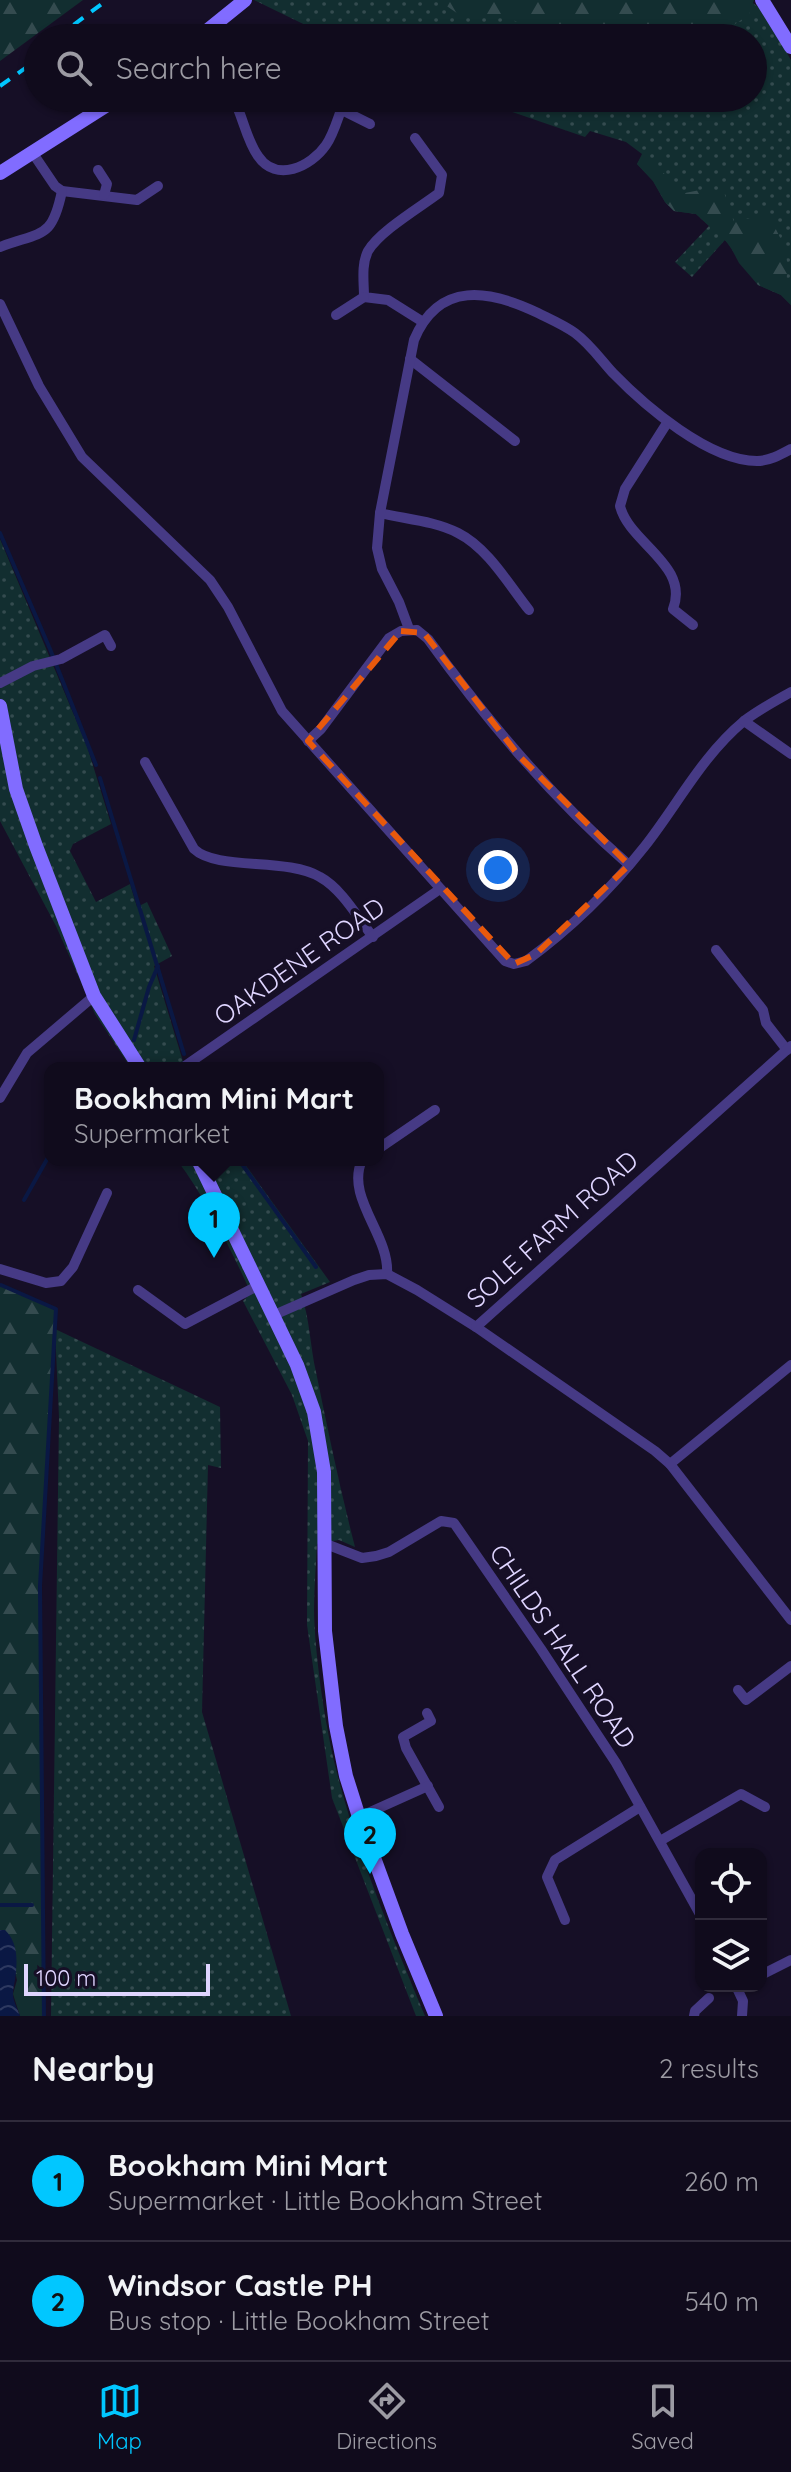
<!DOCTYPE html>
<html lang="en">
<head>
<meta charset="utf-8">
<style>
  body { margin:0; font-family:Quicksand,sans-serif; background:#191425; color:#f1f3f6 }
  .controls { position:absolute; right:24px; bottom:24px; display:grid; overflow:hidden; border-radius:16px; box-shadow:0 2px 6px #0004 }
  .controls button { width:72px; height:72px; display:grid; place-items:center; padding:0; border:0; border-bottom:2px solid #302b3b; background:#100b1c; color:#f1f3f6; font:40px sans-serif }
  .scale { position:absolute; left:24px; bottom:20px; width:186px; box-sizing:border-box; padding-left:8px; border:4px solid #dfd5ff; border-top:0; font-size:22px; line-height:28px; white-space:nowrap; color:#dfd5ff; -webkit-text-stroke:6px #160f26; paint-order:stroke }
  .you { position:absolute; left:498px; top:870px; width:28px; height:28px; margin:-20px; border:6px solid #fff; border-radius:50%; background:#1a73e8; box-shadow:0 0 0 12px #1a73e833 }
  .badge { display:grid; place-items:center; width:52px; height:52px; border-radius:50%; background:#01c7ff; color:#111; font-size:26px; font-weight:700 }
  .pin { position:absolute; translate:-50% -66px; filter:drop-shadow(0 2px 4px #0008) }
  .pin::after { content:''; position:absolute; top:42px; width:28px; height:24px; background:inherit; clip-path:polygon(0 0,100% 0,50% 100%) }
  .popup { position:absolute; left:44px; top:1062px; width:340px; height:104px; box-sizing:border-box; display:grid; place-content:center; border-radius:16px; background:#100b1c; filter:drop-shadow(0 2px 6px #0005); font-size:26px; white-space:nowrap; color:#9c9ba3 }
  .popup b { font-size:30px; color:#f1f3f6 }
  .popup::after { content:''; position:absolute; left:50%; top:100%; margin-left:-16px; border:16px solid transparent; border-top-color:#100b1c }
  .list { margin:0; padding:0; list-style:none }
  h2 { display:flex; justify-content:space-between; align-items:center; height:104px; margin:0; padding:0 32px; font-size:34px }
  h2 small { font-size:26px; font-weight:400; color:#9c9ba3 }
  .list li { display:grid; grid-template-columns:52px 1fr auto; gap:24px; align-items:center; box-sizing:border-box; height:120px; padding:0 32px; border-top:2px solid #302b3b }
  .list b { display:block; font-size:30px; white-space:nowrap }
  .list p { margin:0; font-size:26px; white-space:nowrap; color:#9c9ba3 }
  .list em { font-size:26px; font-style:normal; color:#9c9ba3 }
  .icon { flex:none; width:44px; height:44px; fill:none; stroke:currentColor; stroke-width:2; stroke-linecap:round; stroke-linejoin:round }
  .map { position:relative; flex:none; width:791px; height:2016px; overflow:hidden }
  .search { position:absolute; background:#100b1c; box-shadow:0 2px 6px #0004; left:24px; right:24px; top:24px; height:88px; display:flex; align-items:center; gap:20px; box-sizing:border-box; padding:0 28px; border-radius:44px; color:#9c9ba3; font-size:30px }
  .sheet { height:344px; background:#100b1c }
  nav { display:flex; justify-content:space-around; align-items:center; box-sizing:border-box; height:112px; border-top:2px solid #302b3b; background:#100b1c; font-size:22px; color:#9c9ba3 }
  nav a { display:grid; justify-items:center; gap:4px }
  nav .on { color:#01c7ff }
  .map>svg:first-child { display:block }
  .green { fill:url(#green-dots) }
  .forest { fill:url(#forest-firs) }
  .water { fill:url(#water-waves) }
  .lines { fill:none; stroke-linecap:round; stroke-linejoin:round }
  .stream { stroke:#0a1844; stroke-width:4 }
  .street { stroke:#463a85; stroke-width:10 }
  .secondary { stroke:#816cff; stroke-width:14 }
  .rail { stroke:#01c7ff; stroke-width:4; stroke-dasharray:12 10; stroke-linecap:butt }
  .marked { fill:none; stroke:#e8590c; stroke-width:6; stroke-dasharray:16 10; stroke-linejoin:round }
  .labels { text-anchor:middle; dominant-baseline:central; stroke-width:7; stroke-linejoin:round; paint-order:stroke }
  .street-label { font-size:26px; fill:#dfd5ff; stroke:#160f26 }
</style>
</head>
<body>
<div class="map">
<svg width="791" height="2016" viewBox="0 0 791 2016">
  <defs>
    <pattern id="green-dots" width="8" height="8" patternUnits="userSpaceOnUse" patternTransform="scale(2)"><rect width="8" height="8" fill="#122e30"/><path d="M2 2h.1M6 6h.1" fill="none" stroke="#344b4f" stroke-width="1.8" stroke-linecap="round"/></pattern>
    <pattern id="forest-firs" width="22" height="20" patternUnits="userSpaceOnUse" patternTransform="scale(2)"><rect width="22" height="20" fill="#122e30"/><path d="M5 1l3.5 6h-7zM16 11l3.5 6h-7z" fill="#344b4f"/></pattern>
    <pattern id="water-waves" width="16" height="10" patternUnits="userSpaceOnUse" patternTransform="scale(2)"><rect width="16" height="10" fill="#0a1844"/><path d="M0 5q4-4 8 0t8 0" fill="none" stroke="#2d3960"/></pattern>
  </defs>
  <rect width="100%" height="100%" fill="#160f26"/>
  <g class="green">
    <polygon points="254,0 754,0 753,3 762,10 791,60 791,305 781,295 758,285 725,240 692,277 675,262 709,226 696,214 674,211 665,202 653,181 637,164 642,154 626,142 590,131 585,137 472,98 753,98 753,38 332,38"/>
    <polygon points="0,539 87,746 111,824 73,844 70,851 96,902 130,884 137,907 147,902 172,956 154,966 185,1068 131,1068 95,1014 56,926 0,821"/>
    <path d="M177,1160h65l88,122 -29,12c9,25 9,52 15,78 12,59 24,117 39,175l-16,-7 -22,4c-1,22 -3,45 -3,67 1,46 11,114 22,158 21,84 56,167 89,247h-9l-84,-218 -25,-173 1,-184 -16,-46 -49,-94 8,-8c-20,-43 -45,-95 -74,-133z"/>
    <polygon points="55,1329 220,1407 221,1468 208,1465 202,1712 291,2016 51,2016 59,1417"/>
  </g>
  <g class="forest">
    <polygon points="0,0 83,0 0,61"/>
    <polygon points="438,0 748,0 753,3 749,15 732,26 697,31 621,35 535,31 501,14 464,18"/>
    <path d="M643,154l42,39 20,-4 19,3 10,30 33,-8c14,23 24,41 19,68l5,5v18l-10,-10 -23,-10 -19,-22 -10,-19 -33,-30 -22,-3 -9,-9 -12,-21 -16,-17z"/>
    <polygon points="0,1285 56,1309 40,1586 44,2016 20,2016 13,1994 17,1980 5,1930 0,1930"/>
  </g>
  <path class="water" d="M0,1930h5c16,15 12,41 8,61 -1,8 4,17 7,25h-20z"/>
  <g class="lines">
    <g class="stream">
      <polyline points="0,533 50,649 96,765"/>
      <polyline points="100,778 184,1054"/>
      <polyline points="134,1040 149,987 158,966"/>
      <polyline points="239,1160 316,1267"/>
      <polyline points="24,1200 50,1154"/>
      <polyline points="1,1285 56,1309 40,1586 44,2016"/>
      <polyline points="0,1905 32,1905"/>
    </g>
    <g class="street">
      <path d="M233,98c10,18 13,41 25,58 18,27 53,11 68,-11 7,-10 11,-24 15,-35"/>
      <polyline points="318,98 370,124"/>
      <path d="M415,138l27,37 -3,18c-20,15 -59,38 -71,58 -7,14 -4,31 -4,46l24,3 35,22"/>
      <polyline points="32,152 55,186 62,191 137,200 158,186"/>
      <polyline points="98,170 107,184 104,195"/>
      <path d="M0,247c43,-16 52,-8 62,-56"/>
      <path d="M0,304l39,82 43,71 128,123 18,27 54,104 223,250 9,3 12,-3c44,-32 85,-72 119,-115 33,-42 57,-90 99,-125 14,-11 31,-20 47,-29"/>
      <polyline points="336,315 364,297"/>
      <polyline points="410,359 515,441"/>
      <path d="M667,423l-42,66 -5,17c9,37 70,59 53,103l20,16"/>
      <path d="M380,513c25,6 55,8 78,20 30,15 51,52 71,77"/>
      <path d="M409,629l-10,-27 -17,-33 -5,-21 3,-35 34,-173c25,-60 76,-50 124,-27 12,6 26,12 37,20 15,11 26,27 38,40 32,33 96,88 144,88 12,0 23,-6 34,-12"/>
      <polyline points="0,683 33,666 61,659 105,635 111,646"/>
      <polyline points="744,721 791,754"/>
      <path d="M308,741l13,-12 68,-91 12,-7 16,-1 11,9c59,82 124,159 201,226"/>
      <path d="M145,762l49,87c23,22 93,8 126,28 22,12 38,41 53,60"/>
      <polyline points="716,950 763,1010 766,1023 787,1050"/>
      <polyline points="182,1068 440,889"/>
      <polyline points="0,1098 27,1053 94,996"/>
      <polyline points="378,1149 435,1110"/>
      <path d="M362,1160c-17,38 28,75 25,114"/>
      <polyline points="0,1269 46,1283 61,1281 73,1267 107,1193"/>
      <polyline points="138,1290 185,1324 259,1285"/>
      <polyline points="274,1315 354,1280 369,1275 387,1274 417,1290 476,1327 655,1451 670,1464 791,1620"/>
      <polyline points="476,1327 791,1046"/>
      <polyline points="670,1464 791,1365"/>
      <polyline points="326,1544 362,1558 376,1556 389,1552 441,1521 454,1523 541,1649 616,1763 701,1916"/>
      <polyline points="738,1690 746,1700 791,1666"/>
      <polyline points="427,1713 431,1721 403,1737 406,1748 439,1807"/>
      <polyline points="359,1817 428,1786"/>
      <polyline points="660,1841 741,1794 765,1807"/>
      <polyline points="565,1920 547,1877 555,1860 640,1807"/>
      <polyline points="761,1975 791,1960"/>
      <polyline points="736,1986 743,2001 742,2016"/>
      <polyline points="694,2016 695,2011 709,1998"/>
    </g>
    <g class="secondary">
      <polyline points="762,0 791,47"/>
      <polyline points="198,38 245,0"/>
      <polyline points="0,173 118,98"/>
      <polyline points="0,706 16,789 36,846 94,996 140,1068"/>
      <polyline points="198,1160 297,1365 314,1412 324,1472 325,1631 336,1726 346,1776 359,1817 402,1934 436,2016"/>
    </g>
    <g class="rail">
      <polyline points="56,38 107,0"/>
      <polyline points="0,86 38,59"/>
    </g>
  </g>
  <path class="marked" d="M401,631l23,2 95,123 110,109 -93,89 -22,10 -206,-223z"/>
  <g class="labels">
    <g class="street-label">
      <text transform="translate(299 961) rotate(-35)">OAKDENE ROAD</text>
      <text transform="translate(552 1229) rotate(-42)">SOLE FARM ROAD</text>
      <text transform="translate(563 1646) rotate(56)">CHILDS HALL ROAD</text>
    </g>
  </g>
</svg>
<div class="controls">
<button><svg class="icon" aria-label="locate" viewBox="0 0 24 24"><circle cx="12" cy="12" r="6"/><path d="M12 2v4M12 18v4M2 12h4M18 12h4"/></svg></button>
<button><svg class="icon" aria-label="layers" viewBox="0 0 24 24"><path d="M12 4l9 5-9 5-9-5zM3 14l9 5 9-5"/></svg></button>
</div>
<div class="scale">100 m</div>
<div class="you"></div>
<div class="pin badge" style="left:214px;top:1258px">1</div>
<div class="popup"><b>Bookham Mini Mart</b>Supermarket</div>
<div class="pin badge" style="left:370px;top:1874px">2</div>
<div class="search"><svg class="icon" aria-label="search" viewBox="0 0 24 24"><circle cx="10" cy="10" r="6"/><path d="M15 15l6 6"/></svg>Search here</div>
</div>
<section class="sheet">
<h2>Nearby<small>2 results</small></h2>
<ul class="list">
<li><span class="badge">1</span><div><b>Bookham Mini Mart</b><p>Supermarket · Little Bookham Street</p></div><em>260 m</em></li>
<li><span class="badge">2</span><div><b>Windsor Castle PH</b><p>Bus stop · Little Bookham Street</p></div><em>540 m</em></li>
</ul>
</section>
<nav>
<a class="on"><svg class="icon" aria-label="map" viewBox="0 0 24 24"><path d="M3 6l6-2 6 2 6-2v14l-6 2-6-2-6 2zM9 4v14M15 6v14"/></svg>Map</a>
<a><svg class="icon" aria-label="directions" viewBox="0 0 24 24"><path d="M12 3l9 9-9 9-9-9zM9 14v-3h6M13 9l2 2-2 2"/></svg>Directions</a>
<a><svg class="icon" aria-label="saved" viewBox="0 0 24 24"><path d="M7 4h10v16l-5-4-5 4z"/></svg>Saved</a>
</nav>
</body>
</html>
